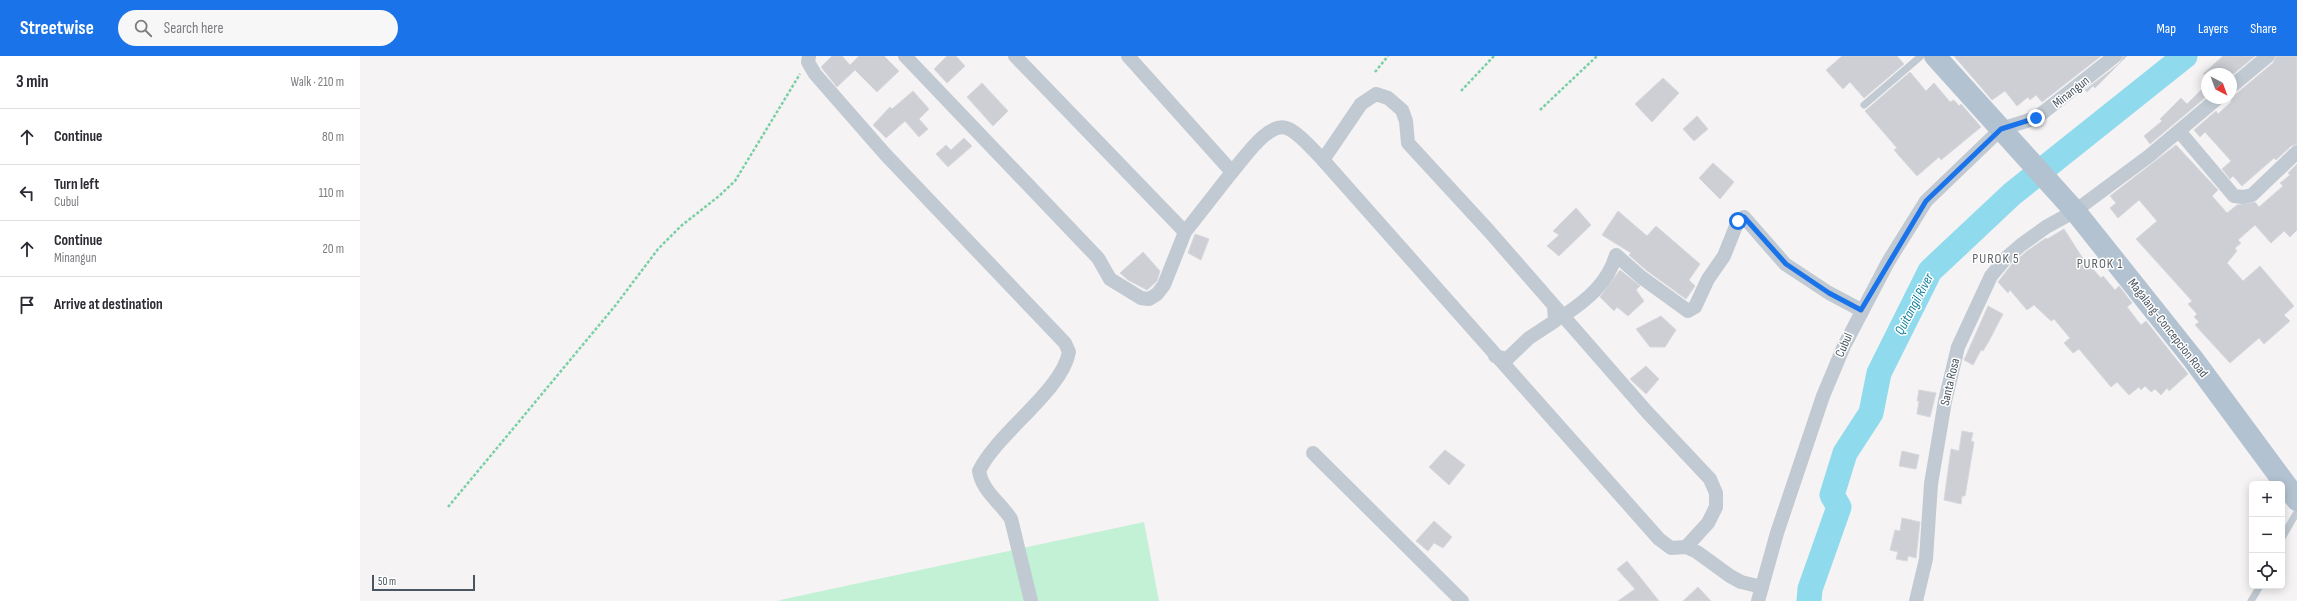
<!DOCTYPE html>
<html lang="en">
<head>
<meta charset="utf-8">
<style>
  body { margin:0; font-family:"Sofia Sans Condensed",sans-serif; background:#f7f7f7; color:#2b2b33 }
  .controls { position:absolute; right:12px; bottom:12px; display:grid; overflow:hidden; border-radius:6px; box-shadow:0 2px 10px #0003 }
  .controls button { width:36px; height:36px; display:grid; place-items:center; padding:0; border:0; border-bottom:1px solid #e1e1e2; background:#fff; color:#2b2b33; font:20px sans-serif }
  .compass { position:absolute; left:1841px; top:12px; width:36px; height:36px; border-radius:50%; background:#fff; box-shadow:0 2px 10px #0003; rotate:139deg }
  .scale { position:absolute; left:12px; bottom:10px; width:103px; box-sizing:border-box; padding-left:4px; border:2px solid #4a5661; border-top:0; font-size:11px; line-height:14px; white-space:nowrap; color:#4a5661; -webkit-text-stroke:3px #fff; paint-order:stroke }
  .stop { position:absolute; width:12px; height:12px; margin:-9px; border:3px solid #1a73e8; border-radius:50%; background:#fff }
  .stop.end { background:#1a73e8; border-color:#fff; box-shadow:0 1px 4px #0008 }
  .list { margin:0; padding:0; list-style:none }
  h2 { display:flex; justify-content:space-between; align-items:center; height:52px; margin:0; padding:0 16px; font-size:17px }
  h2 small { font-size:13px; font-weight:400; color:#7c7c81 }
  .list li { display:grid; grid-template-columns:26px 1fr auto; gap:12px; align-items:center; box-sizing:border-box; height:56px; padding:0 16px; border-top:1px solid #e1e1e2 }
  .list b { display:block; font-size:15px; white-space:nowrap }
  .list p { margin:0; font-size:13px; white-space:nowrap; color:#7c7c81 }
  .list em { font-size:13px; font-style:normal; color:#7c7c81 }
  .icon { flex:none; width:22px; height:22px; fill:none; stroke:currentColor; stroke-width:2; stroke-linecap:round; stroke-linejoin:round }
  .map { position:relative; flex:none; width:1937px; height:545px; overflow:hidden }
  header { display:flex; align-items:center; gap:24px; box-sizing:border-box; height:56px; padding:0 20px; background:#1a73e8; color:#fff }
  header strong { font-size:19px }
  nav { display:flex; gap:22px; margin-inline-start:auto; font-size:14px }
  .search { width:280px; height:36px; background:#f7f7f7; display:flex; align-items:center; gap:10px; box-sizing:border-box; padding:0 14px; border-radius:22px; color:#7c7c81; font-size:15px }
  main { display:flex }
  aside { flex:1; background:#fff }
  .map>svg:first-child { display:block }
  .green { fill:#c3f1d5 }
  .lines { fill:none; stroke-linecap:round; stroke-linejoin:round }
  .river { stroke:#90daee; stroke-width:25 }
  .building { fill:#cdcfd5; stroke:#d7d9de }
  .path { stroke:#7ad0a6; stroke-width:2.5; stroke-dasharray:3 2; stroke-linecap:butt }
  .lane { stroke:#c1cad2; stroke-width:7 }
  .street { stroke:#c1cad2; stroke-width:14 }
  .primary { stroke:#b3c2d1; stroke-width:22 }
  .route { stroke:#1a73e8; stroke-width:5 }
  .labels { text-anchor:middle; dominant-baseline:central; stroke-width:3; stroke-linejoin:round; paint-order:stroke }
  .street-label { font-size:13px; fill:#4a5661; stroke:#fff }
  .neighbourhood-label { font-size:14px; letter-spacing:1px; fill:#5f6368; stroke:#fff }
  .water-label { font-size:14px; font-style:italic; fill:#0c7c9b; stroke:#fff }
</style>
</head>
<body>
<header>
<strong>Streetwise</strong>
<div class="search"><svg class="icon" aria-label="search" viewBox="0 0 24 24"><circle cx="10" cy="10" r="6"/><path d="M15 15l6 6"/></svg>Search here</div>
<nav><a>Map</a><a>Layers</a><a>Share</a></nav>
</header>
<main>
<aside>
<h2>3 min<small>Walk · 210 m</small></h2>
<ul class="list">
<li><svg class="icon" aria-label="ahead" viewBox="0 0 24 24"><path d="M12 20V5M6 11l6-6 6 6"/></svg><div><b>Continue</b></div><em>80 m</em></li>
<li><svg class="icon" aria-label="left" viewBox="0 0 24 24"><path d="M17 20v-9H6M10 6l-5 5 5 5"/></svg><div><b>Turn left</b><p>Cubul</p></div><em>110 m</em></li>
<li><svg class="icon" aria-label="ahead" viewBox="0 0 24 24"><path d="M12 20V5M6 11l6-6 6 6"/></svg><div><b>Continue</b><p>Minangun</p></div><em>20 m</em></li>
<li><svg class="icon" aria-label="arrive" viewBox="0 0 24 24"><path d="M6 21V4h12l-3 4 3 4H6"/></svg><div><b>Arrive at destination</b></div></li>
</ul>
</aside>
<div class="map">
<svg width="1937" height="545" viewBox="0 0 1937 545">
  <rect width="100%" height="100%" fill="#f5f3f3"/>
  <polygon class="green" points="784,466 799,545 419,545 420,544"/>
  <g class="lines">
    <polyline class="river" points="1449,545 1450,533 1479,451 1472,439 1485,397 1511,357 1519,317 1570,215 1652,138 1825,0"/>
  </g>
  <g class="building">
    <polygon points="472,0 482,0 490,9 499,0 524,0 539,15 517,36 495,14 477,31 461,11"/>
    <polygon points="587,0 596,0 605,10 587,27 574,13"/>
    <polygon points="1482,0 1537,0 1544,8 1504,42 1490,26 1483,33 1466,14"/>
    <polygon points="1594,0 1741,0 1682,46 1676,39 1670,44 1668,41 1657,50 1645,35 1632,44"/>
    <polygon points="1763,0 1767,0 1735,32 1733,30 1727,36 1725,34 1760,7"/>
    <polygon points="1863,0 1895,0 1871,20 1871,18 1843,18"/>
    <polygon points="1916,0 1937,0 1937,88 1931,90 1916,104 1914,102 1882,130 1873,120 1870,123 1862,113 1871,105 1845,76 1840,81 1834,74 1856,55 1858,58 1871,46 1871,39 1876,38 1913,7"/>
    <polygon points="1550,16 1566,35 1574,27 1590,46 1594,44 1599,50 1601,48 1621,71 1581,104 1579,101 1557,120 1534,94 1537,92 1505,55"/>
    <polygon points="1303,22 1319,37 1292,66 1275,48"/>
    <polygon points="622,27 648,55 633,70 607,41"/>
    <polygon points="1847,28 1847,40 1790,88 1784,80 1802,65 1800,63 1821,42 1827,48"/>
    <polygon points="553,35 569,53 559,63 568,73 559,81 545,65 526,82 513,69 530,51 532,53"/>
    <polygon points="1337,60 1348,73 1334,85 1323,73"/>
    <polygon points="604,82 612,90 588,111 576,98 586,89 591,94"/>
    <polygon points="1816,89 1858,134 1852,140 1867,157 1877,149 1895,146 1899,151 1923,130 1920,127 1930,119 1928,117 1937,108 1937,174 1930,181 1924,175 1911,187 1895,169 1878,184 1881,187 1875,192 1877,195 1867,207 1883,225 1900,210 1934,250 1924,259 1930,265 1904,288 1899,282 1870,307 1835,269 1839,266 1834,261 1837,258 1828,248 1832,245 1776,183 1797,165 1779,144 1758,162 1750,152 1756,147 1750,140"/>
    <polygon points="1353,107 1374,126 1360,143 1339,122"/>
    <polygon points="1216,152 1231,169 1199,200 1187,190 1199,179 1193,175"/>
    <polygon points="1258,155 1287,180 1296,170 1340,208 1329,224 1335,230 1326,243 1286,214 1269,199 1271,197 1242,179"/>
    <polygon points="1704,173 1722,201 1741,222 1743,220 1755,234 1759,230 1772,247 1767,251 1781,269 1786,265 1828,318 1809,335 1807,332 1801,339 1795,333 1791,336 1785,330 1781,334 1779,331 1769,339 1757,326 1751,331 1719,293 1713,297 1704,287 1710,282 1694,263 1691,265 1674,249 1667,254 1650,234 1648,237 1638,226 1652,208 1667,195 1686,182 1687,183"/>
    <polygon points="835,178 849,183 841,204 828,197"/>
    <polygon points="783,196 800,215 797,225 787,234 768,224 760,217"/>
    <polygon points="1260,214 1280,230 1276,234 1284,245 1268,260 1257,251 1254,255 1240,241"/>
    <polygon points="1628,250 1643,258 1629,285 1623,295 1621,294 1613,309 1604,304"/>
    <polygon points="1301,260 1316,274 1305,291 1290,291 1276,273"/>
    <polygon points="1286,310 1299,323 1286,338 1270,323"/>
    <polygon points="1559,334 1576,337 1570,361 1557,358 1559,345 1557,345"/>
    <polygon points="1602,375 1613,377 1611,385 1614,386 1605,440 1602,440 1601,448 1584,444 1591,393 1599,395"/>
    <polygon points="1085,394 1105,409 1089,429 1069,411"/>
    <polygon points="1542,395 1559,399 1556,413 1539,410"/>
    <polygon points="1542,462 1560,466 1556,502 1548,500 1547,505 1536,503 1538,496 1530,494 1535,474 1540,475"/>
    <polygon points="1074,465 1092,481 1083,492 1074,487 1068,495 1056,485"/>
    <polygon points="1267,505 1280,521 1299,545 1258,545 1275,533 1257,513"/>
    <polygon points="1338,531 1351,545 1323,545"/>
  </g>
  <g class="lines">
    <g class="path">
      <polyline points="1015,16 1028,0"/>
      <polyline points="1101,35 1134,0"/>
      <polyline points="1180,54 1237,0"/>
      <polyline points="88,451 255,250 298,193 321,170 359,140 375,125 440,18"/>
    </g>
    <g class="lane">
      <polyline points="1504,49 1561,0"/>
      <polyline points="1922,482 1937,456"/>
      <polyline points="1891,545 1900,530"/>
    </g>
    <g class="street">
      <path d="M449,0l-1,6 7,12 70,80 180,189 4,9c-7,39 -72,81 -90,119 3,20 21,31 32,48l20,82"/>
      <polyline points="545,0 738,202 750,223 781,242 789,243 797,238 804,229 825,176 872,116 768,0"/>
      <polyline points="655,0 825,176"/>
      <polyline points="1871,31 1908,0"/>
      <polyline points="1819,75 1874,140 1883,141 1892,139 1937,96"/>
      <polyline points="963,104 1001,48 1016,38 1028,42 1042,54 1046,65 1048,87 1129,175 1287,356 1350,423 1356,437 1356,451 1348,467 1326,491"/>
      <path d="M872,116c11,-12 38,-54 57,-43 12,6 24,21 34,31l336,379 12,9 15,-1 11,5 33,24 11,6 21,5"/>
      <path d="M1203,260c24,-16 45,-33 53,-61l25,22 47,34 7,-4 13,-28 16,-23 14,-35 6,-4 41,47 44,29 32,17"/>
      <polyline points="1135,300 1147,303 1169,282 1195,265 1194,250"/>
      <polyline points="953,397 1102,545"/>
      <polyline points="1398,545 1417,477 1463,340 1484,290 1528,206 1566,145 1641,73 1676,62 1755,0"/>
      <polyline points="1556,545 1566,503 1571,428 1585,345 1598,291 1631,220 1647,201 1661,189 1686,171 1715,155 1789,100 1858,42"/>
    </g>
    <polyline class="primary" points="1575,0 1715,155 1833,303 1937,444"/>
  </g>
  <g class="lines">
    <polyline class="route" points="1378,165 1384,161 1426,208 1469,237 1501,254 1566,145 1641,73 1676,62"/>
  </g>
  <g class="labels">
    <g class="street-label">
      <text transform="translate(1711 36) rotate(-38)">Minangun</text>
      <text transform="translate(1808 272) rotate(52)">Magalang-Concepcion Road</text>
      <text transform="translate(1484 289) rotate(-66)">Cubul</text>
      <text transform="translate(1590 326) rotate(-77)">Santa Rosa</text>
    </g>
    <g class="neighbourhood-label">
      <text x="1636" y="202">PUROK 5</text>
      <text x="1740" y="207">PUROK 1</text>
    </g>
    <g class="water-label">
      <text transform="translate(1554 248) rotate(-62)">Quitangil River</text>
    </g>
  </g>
</svg>
<div class="controls">
<button>+</button>
<button>−</button>
<button><svg class="icon" aria-label="locate" viewBox="0 0 24 24"><circle cx="12" cy="12" r="6"/><path d="M12 2v4M12 18v4M2 12h4M18 12h4"/></svg></button>
</div>
<svg class="compass" viewBox="-18 -18 36 36"><path d="M0-13l5 13h-10z" fill="#e53935"/><path d="M0 13l5-13h-10z" fill="#7c7c81"/></svg>
<div class="scale">50 m</div>
<div class="stop" style="left:1378px;top:165px"></div>
<div class="stop end" style="left:1676px;top:62px"></div>
</div>
</main>
</body>
</html>
